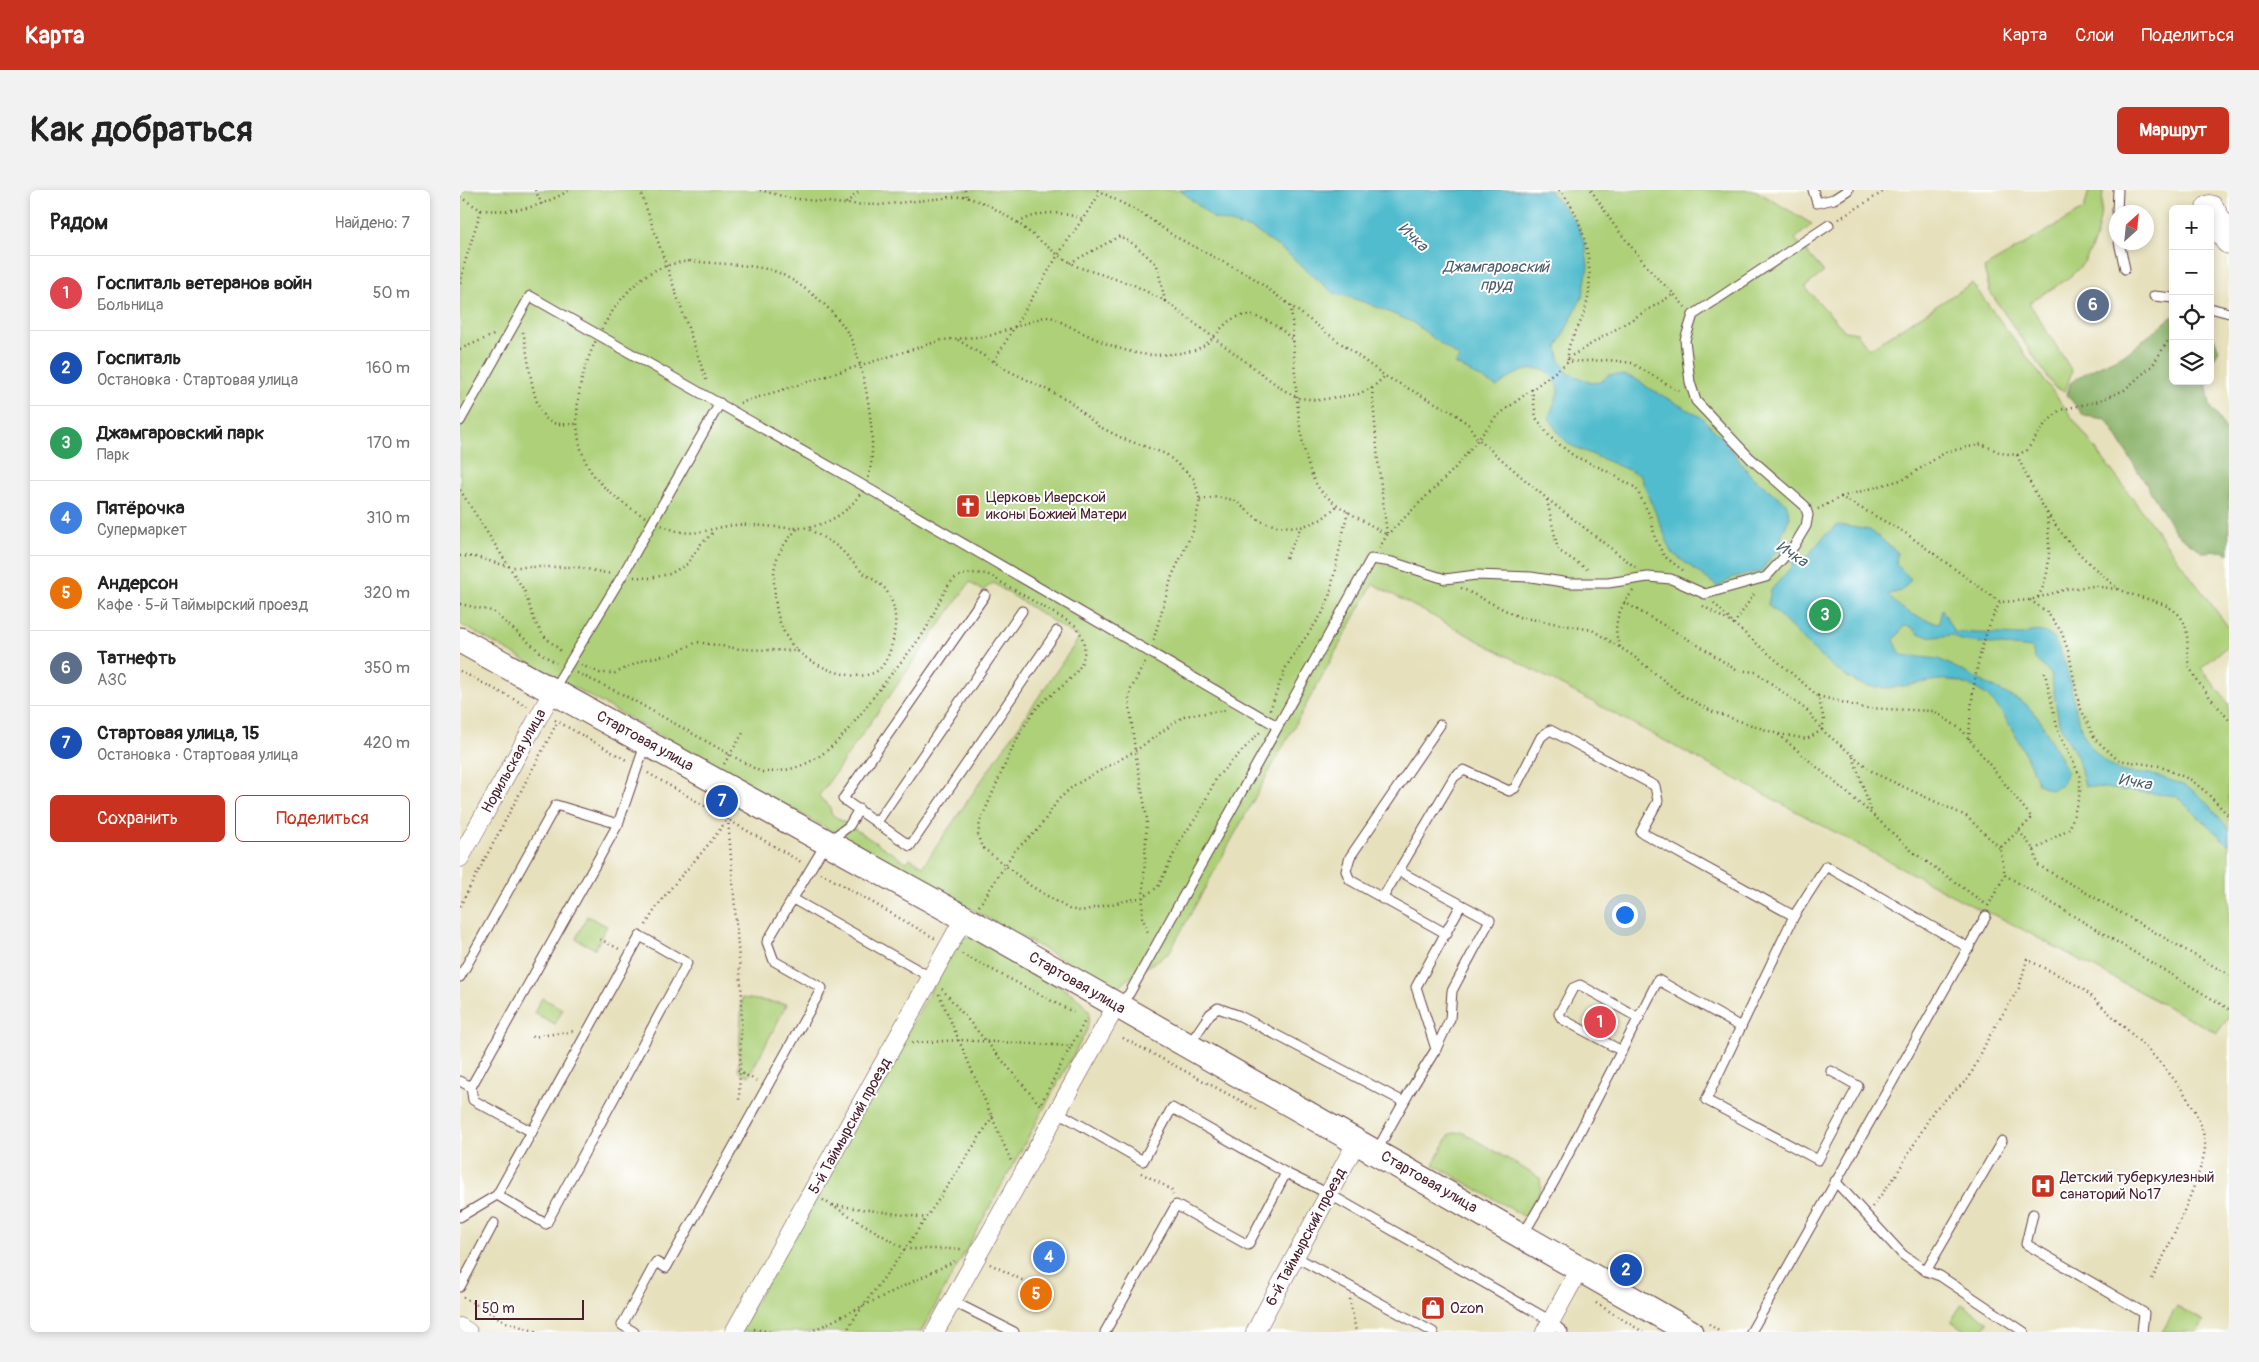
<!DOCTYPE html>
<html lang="ru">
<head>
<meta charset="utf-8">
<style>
  body { margin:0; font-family:Pangolin,sans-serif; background:#f2f2f2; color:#222 }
  .controls { position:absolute; right:15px; top:15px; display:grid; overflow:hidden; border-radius:8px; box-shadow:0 2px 8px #0003 }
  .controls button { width:45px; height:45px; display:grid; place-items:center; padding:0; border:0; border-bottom:1px solid #e0e0e0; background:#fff; color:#222; font:25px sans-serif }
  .compass { position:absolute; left:1649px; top:15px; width:45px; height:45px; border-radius:50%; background:#fff; box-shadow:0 2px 8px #0003; rotate:27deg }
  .scale { position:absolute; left:15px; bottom:12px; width:109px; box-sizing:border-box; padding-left:5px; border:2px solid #4a1f2b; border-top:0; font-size:14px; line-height:18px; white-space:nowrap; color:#4a1f2b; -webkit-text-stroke:4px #fff; paint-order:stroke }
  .you { position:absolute; left:1164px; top:724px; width:18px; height:18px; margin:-12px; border:4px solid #fff; border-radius:50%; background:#1a73e8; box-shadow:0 0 0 8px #1a73e833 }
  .badge { display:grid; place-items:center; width:32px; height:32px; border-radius:50%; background:#c8321e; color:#fff; font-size:16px; font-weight:700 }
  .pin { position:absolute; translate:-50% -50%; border:2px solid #fff; box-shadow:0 1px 5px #0006 }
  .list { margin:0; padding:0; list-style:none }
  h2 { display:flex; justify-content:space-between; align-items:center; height:65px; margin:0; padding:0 20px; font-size:21px }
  h2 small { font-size:16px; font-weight:400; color:#767676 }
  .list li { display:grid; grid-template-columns:32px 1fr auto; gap:15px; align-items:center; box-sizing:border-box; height:75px; padding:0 20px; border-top:1px solid #e0e0e0 }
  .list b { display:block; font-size:19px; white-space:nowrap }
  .list p { margin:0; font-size:16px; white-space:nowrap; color:#767676 }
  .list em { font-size:16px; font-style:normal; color:#767676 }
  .actions { display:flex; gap:10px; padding:15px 20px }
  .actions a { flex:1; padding:11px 0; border:1px solid #c8321e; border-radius:8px; text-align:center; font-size:18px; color:#c8321e }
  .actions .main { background:#c8321e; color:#fff }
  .icon { flex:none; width:28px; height:28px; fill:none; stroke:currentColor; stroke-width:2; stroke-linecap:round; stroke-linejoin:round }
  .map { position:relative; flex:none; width:1769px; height:1142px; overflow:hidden; border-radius:8px }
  header { display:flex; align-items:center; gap:30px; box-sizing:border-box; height:70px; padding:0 25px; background:#c8321e; color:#fff }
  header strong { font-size:24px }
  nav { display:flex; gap:28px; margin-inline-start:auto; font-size:18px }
  .intro { display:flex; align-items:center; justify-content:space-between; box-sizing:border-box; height:120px; padding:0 30px }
  h1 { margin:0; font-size:35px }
  .button { padding:12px 22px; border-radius:8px; background:#c8321e; color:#fff; font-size:18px; font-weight:700 }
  main { display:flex; gap:30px; padding:0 30px }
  aside { flex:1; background:#fff; border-radius:8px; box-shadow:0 2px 8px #0003 }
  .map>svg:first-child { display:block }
  .green { fill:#add079; stroke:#7c7852; fill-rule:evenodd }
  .forest { fill:#8ab269; stroke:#6a684a }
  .water { fill:#51bccd; stroke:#4e6e7c }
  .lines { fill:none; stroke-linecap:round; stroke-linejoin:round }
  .lane-casing { stroke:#613c41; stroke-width:11 }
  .street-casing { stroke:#613c41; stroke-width:19 }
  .secondary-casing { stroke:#613c41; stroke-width:27 }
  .highway-casing { stroke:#613c41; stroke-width:29 }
  .path { stroke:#613c41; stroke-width:2.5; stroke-dasharray:1 4; stroke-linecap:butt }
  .lane { stroke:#fff; stroke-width:9 }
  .street { stroke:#fff; stroke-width:18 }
  .secondary { stroke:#fff; stroke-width:25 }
  .highway { stroke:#fff; stroke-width:28 }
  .labels { text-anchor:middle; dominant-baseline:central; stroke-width:4; stroke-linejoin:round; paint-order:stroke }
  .poi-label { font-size:15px; fill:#4a1f2b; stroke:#fff; text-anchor:start }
  .street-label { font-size:15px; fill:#4a1f2b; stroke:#fff }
  .water-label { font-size:16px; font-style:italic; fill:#4d5e6c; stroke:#fff }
</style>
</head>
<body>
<header>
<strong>Карта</strong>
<nav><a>Карта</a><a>Слои</a><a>Поделиться</a></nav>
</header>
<div class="intro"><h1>Как добраться</h1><a class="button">Маршрут</a></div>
<main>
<aside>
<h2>Рядом<small>Найдено: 7</small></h2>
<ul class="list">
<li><span class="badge" style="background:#e0444e">1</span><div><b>Госпиталь ветеранов войн</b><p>Больница</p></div><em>50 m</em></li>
<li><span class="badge" style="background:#1a4fb4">2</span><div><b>Госпиталь</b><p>Остановка · Стартовая улица</p></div><em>160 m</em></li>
<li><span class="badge" style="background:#2e9e5b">3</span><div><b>Джамгаровский парк</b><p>Парк</p></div><em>170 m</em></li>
<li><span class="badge" style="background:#3f7fe0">4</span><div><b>Пятёрочка</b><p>Супермаркет</p></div><em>310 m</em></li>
<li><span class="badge" style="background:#e8710a">5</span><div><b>Андерсон</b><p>Кафе · 5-й Таймырский проезд</p></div><em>320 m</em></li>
<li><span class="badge" style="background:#5c6f8a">6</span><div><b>Татнефть</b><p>АЗС</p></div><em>350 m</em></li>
<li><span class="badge" style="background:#1a4fb4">7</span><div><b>Стартовая улица, 15</b><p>Остановка · Стартовая улица</p></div><em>420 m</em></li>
</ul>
<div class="actions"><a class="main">Сохранить</a><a>Поделиться</a></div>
</aside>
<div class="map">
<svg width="1769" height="1142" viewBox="0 0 1769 1142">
  <rect width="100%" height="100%" fill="#fff"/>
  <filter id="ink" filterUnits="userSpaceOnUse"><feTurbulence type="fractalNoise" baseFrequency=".02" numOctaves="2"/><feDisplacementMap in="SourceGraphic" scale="10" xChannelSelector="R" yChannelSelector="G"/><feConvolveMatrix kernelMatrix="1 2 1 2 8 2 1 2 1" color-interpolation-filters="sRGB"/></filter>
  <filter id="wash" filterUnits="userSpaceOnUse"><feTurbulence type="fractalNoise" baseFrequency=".0096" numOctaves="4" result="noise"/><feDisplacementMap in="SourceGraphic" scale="20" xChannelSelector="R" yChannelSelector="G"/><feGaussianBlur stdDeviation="1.12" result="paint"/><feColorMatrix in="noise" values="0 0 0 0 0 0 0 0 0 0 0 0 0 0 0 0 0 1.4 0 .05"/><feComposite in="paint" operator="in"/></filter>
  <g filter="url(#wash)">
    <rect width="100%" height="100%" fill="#e6e0bc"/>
    <g class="green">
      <path d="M0,0h1295l57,34 -17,15 29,33 -19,15 40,44 12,2 12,16 103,-66 257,345v17l-28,23 28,36v313l-12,16 -218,-116 -23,-9 -603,-324 -204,369 -40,25 -9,9 -12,-2 -648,-361zM510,392l12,9 11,-8 86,55 -156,228 -13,-8 -4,4 -75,-48 -1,-8 -12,-9z"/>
      <path d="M1629,0h14c-2,28 -6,63 -29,83 -13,12 -31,20 -45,30l43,68 -7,20 -10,-3 -65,-96 -6,-24 100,-59z"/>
      <polygon points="127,726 147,736 135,759 116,749"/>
      <polygon points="504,746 512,748 611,803 623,813 630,823 627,840 461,1142 279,1142 499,750"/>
      <polygon points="82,808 103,819 95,834 74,823"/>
      <polygon points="282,808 327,814 289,886 278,881"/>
      <polygon points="1002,942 1080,988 1081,998 1065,1027 973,974 990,944"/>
      <polygon points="1502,1114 1528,1132 1521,1142 1507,1142 1491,1131"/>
      <polygon points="1717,1116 1744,1131 1737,1142 1702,1142"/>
    </g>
    <g class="forest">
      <polygon points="1713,126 1713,191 1746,191 1750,215 1769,245 1769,364 1764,361 1742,362 1716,343 1646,229 1624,226 1607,205 1610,193 1627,182 1667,163"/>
      <polygon points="1750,138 1759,160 1750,175"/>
    </g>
    <path class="water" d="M720,0h369l28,34 8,21 3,21 -5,29 -24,48 -2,5 3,13 8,12 24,10 9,-1 7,-7c14,-2 29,2 39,12l54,30 22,22 28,37 35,27 4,14 -9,19 1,6 18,14 6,2 20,-24 12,-9 32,5 27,22 -1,12 15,15 -9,12 -14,3c11,17 32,25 51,29l3,-14 12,23 69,3c11,-5 23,-6 31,5 21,31 15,73 35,104 9,12 20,24 35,28 8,2 18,1 26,2 11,3 23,7 33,11 16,6 35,31 46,44v16l-53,-49 -91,-10 -8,-30 -18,-32 -8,-50 -16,-15 -3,-11 -69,-7 -12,-6 -16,2 -16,-3 -8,-7 -7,-1 -10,14 7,15 38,4 87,45 14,16 27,51 -5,13 -11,6 -13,-6c-9,-24 -32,-73 -52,-89 -11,-8 -32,-17 -46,-15 -25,2 -51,13 -76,5 -33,-11 -69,-56 -96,-80l3,-15 23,-26 -17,-14 -17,22 -26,5 -16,10 -46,-34 -32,-78 -70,-30 -11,-11 -10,-16c2,-8 7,-18 9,-26 0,-5 -2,-11 -5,-15 -15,-18 -43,-2 -56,10l-42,-23 5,-6 -48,-36 -45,-19 -35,-11 -45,-39 -33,-23 -41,-12z"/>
  </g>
  <g filter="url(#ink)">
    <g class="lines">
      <defs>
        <g id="lane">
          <polyline points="1353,0 1357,13 1374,9 1388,0"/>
          <polyline points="1657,22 1658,0"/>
          <polyline points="1659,52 1665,79"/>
          <polyline points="1694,106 1713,108"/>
          <polyline points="1750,118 1769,123"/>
          <polyline points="0,231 70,106 404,296 817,536"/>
          <polyline points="525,405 383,609 450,656 597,441"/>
          <polyline points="93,500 162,386 260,213"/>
          <polyline points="980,535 890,667 886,681 890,690 987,744"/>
          <polyline points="417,632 562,421"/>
          <polyline points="333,709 472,788"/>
          <polyline points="922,709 994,587 1004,580 1049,601 1055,598 1081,547 1090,540 1195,596 1198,611 1181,642 1334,726 1246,910 1358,970 1398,896 1371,881"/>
          <polyline points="1334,726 1366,676 1509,758"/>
          <polyline points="0,787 96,615 158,634"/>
          <polyline points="658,814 669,804 911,369 932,372 985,389 1016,385 1071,387 1109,393 1148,393 1188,387 1211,389 1245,404 1306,387 1334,356 1346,336 1348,325 1345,316 1290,268 1236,211 1230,192 1225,150 1233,125 1369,35"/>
          <polyline points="729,855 750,824 758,818 780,826 944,912"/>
          <polyline points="976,859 956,797 1001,715"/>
          <polyline points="1162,861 1102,829 1099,824 1113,798 1120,795 1179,828"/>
          <polyline points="0,891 11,897"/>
          <polyline points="596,921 683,971 712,918 826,983"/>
          <polyline points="72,942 13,910 11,897 158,634 185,555"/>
          <polyline points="916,962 950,901 976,859 990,829 992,801 1030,730 939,681"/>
          <polyline points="1375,991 1443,1065 1466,1081 1542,951"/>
          <polyline points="1573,1024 1566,1054 1684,1123 1682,1142"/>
          <polyline points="0,1027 37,1005 180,746 227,773 86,1034 37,1005"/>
          <polyline points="1063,1045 1095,990 1198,790 1281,837"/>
          <polyline points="836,1067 973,1142"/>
          <polyline points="1466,1081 1480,1086 1564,1142"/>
          <polyline points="0,1097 34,1033"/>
          <polyline points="492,1111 554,1142"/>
          <polyline points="174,1142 162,1135 196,1072 206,1078 362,798 314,771 307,752 366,653 389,636 399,619"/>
          <polyline points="645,1142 716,1015 788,1055 826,983 869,1004 1091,1131 1103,1142"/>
          <polyline points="1291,1142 1526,726"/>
        </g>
        <g id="street">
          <polyline points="0,668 93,501"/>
          <polyline points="0,1137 8,1142"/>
          <polyline points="274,1142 504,728"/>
          <polyline points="475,1142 656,816"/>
          <polyline points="795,1142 897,951"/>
          <polyline points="1085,1142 1120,1078"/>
        </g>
        <polyline id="secondary" points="0,450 504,728 1230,1142"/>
        <polyline id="highway" points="1750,19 1769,50"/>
      </defs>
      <use href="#lane" class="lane-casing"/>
      <use href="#street" class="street-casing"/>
      <use href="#secondary" class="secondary-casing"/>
      <use href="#highway" class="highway-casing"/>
      <g class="path">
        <polyline points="75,0 82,14"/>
        <polyline points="180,0 247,192"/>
        <polyline points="300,0 329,8 385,14 419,15 503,6 527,14 558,33 598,65 618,77 674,95 705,111 822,199 838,208 859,210 898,204 912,198 925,186"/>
        <polyline points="505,0 507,7"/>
        <polyline points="637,0 683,24 714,46 792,87 925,186 994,223 1009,235 1017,248 1086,308 1175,377"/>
        <path d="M1099,0c25,24 36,80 28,113 -3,16 -13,29 -18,43 -1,5 -1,11 -1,16"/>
        <polyline points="1131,0 1154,35 1193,84 1214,104"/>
        <polyline points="0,7 21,20 5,72 0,96"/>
        <polyline points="386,13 401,0"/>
        <path d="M21,20c38,2 55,-1 89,-20"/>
        <polyline points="1379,29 1426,0"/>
        <path d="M558,33c22,-13 41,-12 65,-4"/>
        <path d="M230,71c23,3 73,3 91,13 26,13 57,38 70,65 14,30 26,99 19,131 -7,34 -40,59 -74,58 -20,0 -39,-4 -59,-3 -23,1 -40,13 -63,5 -28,-9 -70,-36 -85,-62 -32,-56 5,-149 51,-188 14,-12 32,-17 50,-19z"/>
        <polyline points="610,73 660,46 675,55 697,75 705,111"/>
        <path d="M831,116c4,46 3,144 27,181 12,18 51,36 69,48"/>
        <path d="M63,142c6,21 8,85 30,91 7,2 17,1 24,1"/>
        <polyline points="498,150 547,180 608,210 638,236 664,249 706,264 734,289 740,310 733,341 712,386 693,451"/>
        <polyline points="0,159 36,144"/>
        <polyline points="1108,168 1214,104 1225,117"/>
        <polyline points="534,171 598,65 641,2"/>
        <polyline points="912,198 918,271 927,344"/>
        <polyline points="1072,199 1076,228 1090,247 1114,266 1145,280 1176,298 1191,328 1195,348 1204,366 1225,382"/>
        <path d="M280,213l202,-63 47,-4 55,-19h7c28,14 73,39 104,38 14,-1 36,-1 48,-9 9,-5 16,-17 25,-24 21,-17 52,3 66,20"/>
        <path d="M1557,265c21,47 42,83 82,117 6,5 13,13 20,17 18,10 44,10 59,25 13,13 8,32 10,47 3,17 30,45 41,59"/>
        <polyline points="0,300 64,400 75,432 83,445 102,462"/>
        <polyline points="1381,307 1444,289 1486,262 1522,254 1541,263 1557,265 1567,260 1585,234 1600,220 1639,211 1664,200 1692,176 1713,143"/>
        <polyline points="740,310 756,307 774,310 800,331 817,336 841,337 862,329 878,315"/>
        <polyline points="1087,310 1098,360 1130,381"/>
        <polyline points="1358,319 1381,307 1444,342 1540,412 1570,410 1607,399 1633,396 1657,399"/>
        <path d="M337,339c-26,29 -25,39 -21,77 2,14 8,30 18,41 15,18 61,38 83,24 11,-8 15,-25 17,-37 3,-15 1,-31 -8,-44 -5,-7 -16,-12 -24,-18 -8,-8 -15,-17 -24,-25 -9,-7 -20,-12 -29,-18"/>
        <polyline points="919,358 927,345 994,279 1037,226 1108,172 1149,170 1172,173 1222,203"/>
        <polyline points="0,366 15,367 51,377 117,377 151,384"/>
        <polyline points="826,368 841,337"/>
        <polyline points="174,387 190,388 210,384 227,374 241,354 255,341"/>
        <polyline points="1001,398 1059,427 1132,440 1172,465 1222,505 1253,522 1318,544 1412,624 1453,662 1527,715"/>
        <path d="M1578,407c15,-26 11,-55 9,-84"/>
        <polyline points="1570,410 1587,422 1601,441 1609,463 1619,515 1635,549 1658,570 1699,576 1731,590 1746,602 1769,626"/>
        <polyline points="1164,412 1243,458 1276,480 1296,482 1349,522 1362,540 1364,530 1358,506 1274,434 1296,401"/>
        <polyline points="1254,413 1274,434"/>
        <polyline points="0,414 32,421 86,467 96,473"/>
        <polyline points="1243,416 1270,432"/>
        <path d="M1160,457c-9,-21 -1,-39 13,-56"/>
        <polyline points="685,472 670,501 669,509 675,561 687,629 682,727 689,745"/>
        <polyline points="121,475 140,483 155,483 186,469 213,464 237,452 280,459 338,461"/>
        <polyline points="0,481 67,516"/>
        <path d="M117,483l45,21 139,78c64,1 86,-42 121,-86 14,-19 31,-37 44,-57 8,-14 17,-40 28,-50 10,-7 22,-6 33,-5l89,52c9,14 12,26 3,42 -11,18 -34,28 -47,46 -22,32 -35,72 -52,107l-2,15 4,11 49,39 38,23 12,2 62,-14 15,-10 23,-48 17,-24 19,-38 44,-46"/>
        <polyline points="1358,506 1404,518 1474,521 1502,540 1572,628 1540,658 1545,685 1769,819"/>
        <polyline points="810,520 825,479 836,461 862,424 869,408 888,320"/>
        <polyline points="95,530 168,571"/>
        <polyline points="1319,544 1347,549 1362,540 1414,583 1506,626 1540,658"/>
        <path d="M1509,549c2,-46 9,-96 31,-137"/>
        <polyline points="1393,567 1412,623"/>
        <polyline points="264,574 283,543"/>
        <polyline points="188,583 341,672"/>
        <polyline points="268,629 282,808 279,912"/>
        <polyline points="1559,641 1574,660 1578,675 1769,785"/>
        <polyline points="1574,660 1610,638 1620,603 1620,586 1598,541 1584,479"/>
        <polyline points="361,683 476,749"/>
        <polyline points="0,716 98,531"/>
        <polyline points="519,716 555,660 578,640 598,610 613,596 675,561 724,526 766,520"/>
        <polyline points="1528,716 1545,685"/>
        <path d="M186,735c20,-39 57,-68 81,-106"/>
        <polyline points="140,749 161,760"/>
        <polyline points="502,764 613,822"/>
        <polyline points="482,799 580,915 611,856"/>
        <polyline points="479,804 551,971"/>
        <polyline points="72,847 115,841"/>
        <polyline points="663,848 796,919"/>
        <polyline points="452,853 500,850 611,856 626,829"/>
        <polyline points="278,881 297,891"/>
        <polyline points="681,983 711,999 713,1005"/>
        <polyline points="363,1010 445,1059 504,1059"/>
        <polyline points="373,1015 466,1028"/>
        <path d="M1412,1017l24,-32 38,-65 35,-32 22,-45 28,-45 8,-29c18,10 37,18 54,29 10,7 19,17 28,25 34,31 94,85 96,133 1,20 -41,113 -53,133"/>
        <polyline points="530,1074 564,1091"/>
        <polyline points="3,1107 46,1132 77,1142"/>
        <polyline points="890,1109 896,1142"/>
        <polyline points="1136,1113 1183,1142"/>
        <polyline points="1249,1134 1260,1142"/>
        <polyline points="294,1139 310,1142"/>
        <polyline points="350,1142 497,1070"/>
        <path d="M386,1142c17,-29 39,-54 58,-82 31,-44 60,-89 89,-134"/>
      </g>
      <use href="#lane" class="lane"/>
      <use href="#street" class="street"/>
      <use href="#secondary" class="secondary"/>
      <use href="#highway" class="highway"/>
    </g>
  </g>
  <defs>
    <symbol id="church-square" viewBox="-11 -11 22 22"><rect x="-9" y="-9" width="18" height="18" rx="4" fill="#c8321e" stroke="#fff"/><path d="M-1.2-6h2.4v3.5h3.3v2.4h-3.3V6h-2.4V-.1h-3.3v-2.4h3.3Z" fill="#fff"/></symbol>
    <symbol id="hospital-square" viewBox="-11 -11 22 22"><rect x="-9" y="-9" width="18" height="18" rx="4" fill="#c8321e" stroke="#fff"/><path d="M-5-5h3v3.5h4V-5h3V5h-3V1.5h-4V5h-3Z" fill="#fff"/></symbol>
    <symbol id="shop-square" viewBox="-11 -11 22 22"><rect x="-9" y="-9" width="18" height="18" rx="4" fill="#c8321e" stroke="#fff"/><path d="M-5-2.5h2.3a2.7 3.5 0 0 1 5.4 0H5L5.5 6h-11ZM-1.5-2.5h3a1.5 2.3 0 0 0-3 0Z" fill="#fff"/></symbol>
  </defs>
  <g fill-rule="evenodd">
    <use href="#church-square" x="494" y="302" width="28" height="28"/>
    <use href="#hospital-square" x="1569" y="982" width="28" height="28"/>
    <use href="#shop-square" x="959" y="1104" width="28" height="28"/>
  </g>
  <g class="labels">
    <g class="poi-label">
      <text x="526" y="307">Церковь Иверской<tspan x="526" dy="17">иконы Божией Матери</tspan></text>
      <text x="1600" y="987">Детский туберкулезный<tspan x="1600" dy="17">санаторий №17</tspan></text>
      <text x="990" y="1118">Ozon</text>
    </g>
    <g class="street-label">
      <text transform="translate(185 551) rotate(29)">Стартовая улица</text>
      <text transform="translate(54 571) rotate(-61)">Норильская улица</text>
      <text transform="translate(617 793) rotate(30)">Стартовая улица</text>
      <text transform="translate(390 936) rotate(-61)">5-й Таймырский проезд</text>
      <text transform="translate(969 992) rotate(30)">Стартовая улица</text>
      <text transform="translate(846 1047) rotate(-62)">6-й Таймырский проезд</text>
    </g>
    <g class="water-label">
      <text transform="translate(953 47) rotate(43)">Ичка</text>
      <text x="1036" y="77">Джамгаровский<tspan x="1036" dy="18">пруд</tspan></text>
      <text transform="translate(1332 364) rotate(33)">Ичка</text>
      <text transform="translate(1675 592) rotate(9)">Ичка</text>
    </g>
  </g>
</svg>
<div class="controls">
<button>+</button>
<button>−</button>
<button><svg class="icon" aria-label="locate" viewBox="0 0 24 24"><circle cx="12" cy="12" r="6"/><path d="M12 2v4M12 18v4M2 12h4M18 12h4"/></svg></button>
<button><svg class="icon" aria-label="layers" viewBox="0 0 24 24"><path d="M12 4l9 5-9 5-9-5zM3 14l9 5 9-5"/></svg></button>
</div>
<svg class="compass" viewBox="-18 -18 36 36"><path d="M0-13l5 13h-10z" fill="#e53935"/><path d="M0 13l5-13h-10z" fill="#767676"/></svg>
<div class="scale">50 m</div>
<div class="you"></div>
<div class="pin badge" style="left:1140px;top:832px;background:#e0444e">1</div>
<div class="pin badge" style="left:1166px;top:1080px;background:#1a4fb4">2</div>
<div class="pin badge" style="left:1365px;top:425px;background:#2e9e5b">3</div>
<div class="pin badge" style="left:589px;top:1067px;background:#3f7fe0">4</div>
<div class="pin badge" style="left:576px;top:1104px;background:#e8710a">5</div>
<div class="pin badge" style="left:1633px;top:115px;background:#5c6f8a">6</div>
<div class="pin badge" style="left:262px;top:611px;background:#1a4fb4">7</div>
</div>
</main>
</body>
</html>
